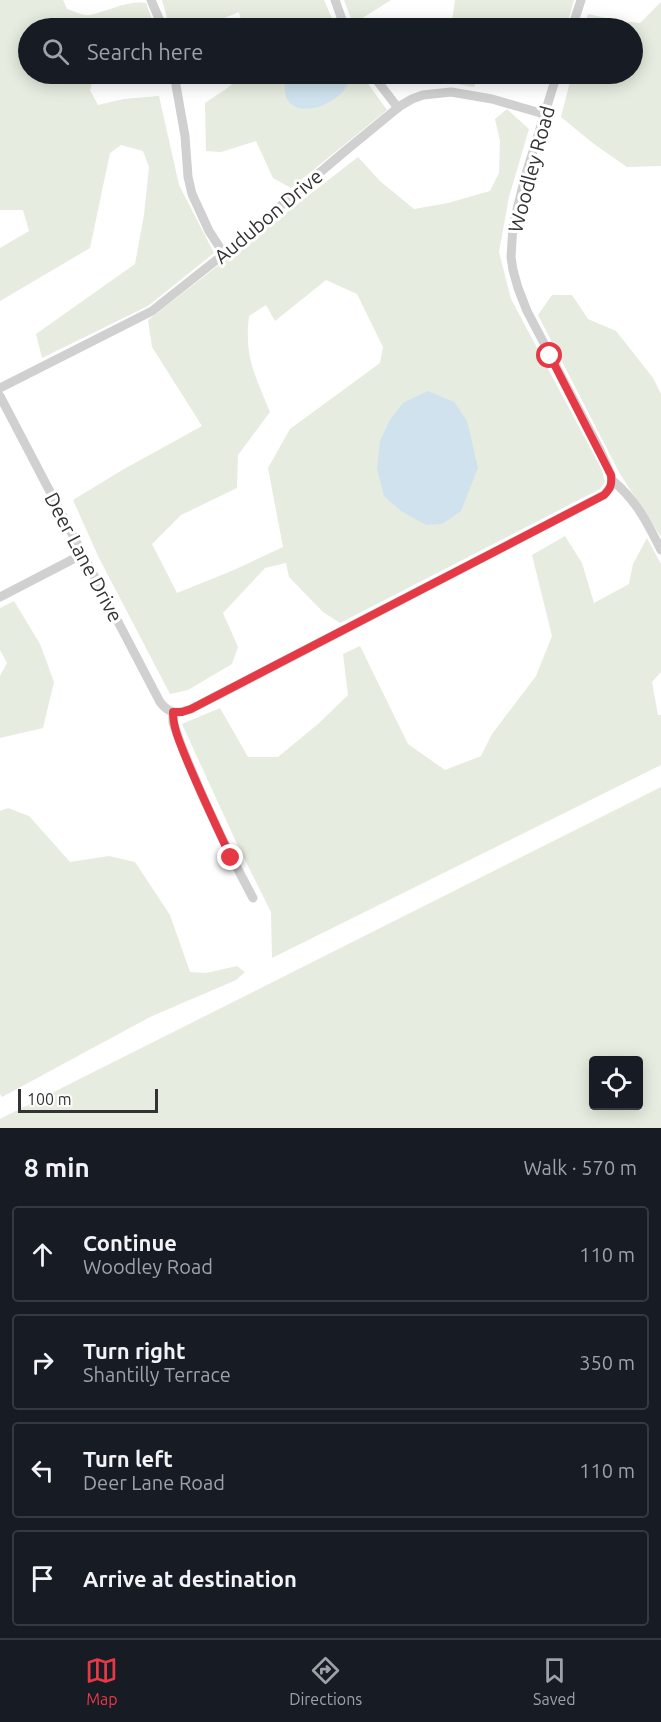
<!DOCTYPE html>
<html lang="en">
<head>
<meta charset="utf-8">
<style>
  body { margin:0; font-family:Ubuntu,sans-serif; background:#20242c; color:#f1f3f6 }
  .controls { position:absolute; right:18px; bottom:18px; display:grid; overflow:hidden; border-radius:6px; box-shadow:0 3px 15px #0003 }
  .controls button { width:54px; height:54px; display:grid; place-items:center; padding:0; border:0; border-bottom:2px solid #363941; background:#171b24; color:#f1f3f6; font:30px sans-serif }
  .scale { position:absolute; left:18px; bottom:15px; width:140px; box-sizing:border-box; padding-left:6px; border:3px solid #333; border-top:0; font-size:16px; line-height:21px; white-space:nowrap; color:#333; -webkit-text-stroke:4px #fff; paint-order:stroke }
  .stop { position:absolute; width:18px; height:18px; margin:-14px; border:4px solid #e63946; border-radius:50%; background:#fff }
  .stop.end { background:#e63946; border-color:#fff; box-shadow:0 2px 6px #0008 }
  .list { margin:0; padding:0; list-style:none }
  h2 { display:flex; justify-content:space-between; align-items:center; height:78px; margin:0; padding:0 24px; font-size:26px }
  h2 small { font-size:20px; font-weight:400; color:#9ea1a6 }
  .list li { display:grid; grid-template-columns:39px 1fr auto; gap:18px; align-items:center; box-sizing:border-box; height:96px; margin:0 12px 12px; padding:0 12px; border:2px solid #363941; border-radius:6px }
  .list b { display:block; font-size:22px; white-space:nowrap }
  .list p { margin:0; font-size:20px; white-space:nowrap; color:#9ea1a6 }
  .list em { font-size:20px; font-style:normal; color:#9ea1a6 }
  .icon { flex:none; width:33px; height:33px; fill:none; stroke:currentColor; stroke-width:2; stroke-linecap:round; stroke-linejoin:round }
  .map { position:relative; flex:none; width:661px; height:1128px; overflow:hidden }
  .search { position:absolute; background:#171b24; box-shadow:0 3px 15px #0003; left:18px; right:18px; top:18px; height:66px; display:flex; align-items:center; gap:15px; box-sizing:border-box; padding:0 21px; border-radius:33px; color:#9ea1a6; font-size:22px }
  .sheet { height:510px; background:#171b24 }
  nav { display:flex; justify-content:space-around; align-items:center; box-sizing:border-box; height:84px; border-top:2px solid #363941; background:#171b24; font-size:16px; color:#9ea1a6 }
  nav a { display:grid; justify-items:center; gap:3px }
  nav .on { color:#e63946 }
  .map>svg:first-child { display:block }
  .green { fill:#e6ecdf; fill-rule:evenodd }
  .water { fill:#cfe2ee }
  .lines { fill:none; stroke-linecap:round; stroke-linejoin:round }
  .street { stroke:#d0d0d0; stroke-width:9 }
  .route { stroke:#e63946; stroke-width:8 }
  .labels { text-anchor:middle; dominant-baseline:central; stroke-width:6; stroke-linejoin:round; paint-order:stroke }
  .street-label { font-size:20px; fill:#333; stroke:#fff }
</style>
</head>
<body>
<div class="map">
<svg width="661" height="1128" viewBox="0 0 661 1128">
  <rect width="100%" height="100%" fill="#fff"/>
  <g class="green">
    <path d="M0,0h63l4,9c6,2 16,7 23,6 20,-4 36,-15 56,-12l9,25h-127v46h74l-9,5 -3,11 8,15 26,-6 35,-3 20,89 35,68 -66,53 -106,52 -6,-24 99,-70 9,-49 5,-48 -6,-16 -22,-6 -11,8 -20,95 -90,53v-53l29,-17 -6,-21h-23z"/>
    <polygon points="162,0 324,0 336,28 243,28 239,12 200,28 170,28"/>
    <polygon points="344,0 391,0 353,24"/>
    <polygon points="455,0 574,0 566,28 451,28"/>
    <polygon points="661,2 661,166 627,167 594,144 561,117 572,74 632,74 632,28 584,28 588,14 620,21 640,23"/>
    <polygon points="244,74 361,74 387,110 291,188 273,178 256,141 221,152 206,151 205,103 226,89"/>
    <polygon points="436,74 479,74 474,87 434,80"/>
    <path d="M507,109l22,20 -20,68 -10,55 12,47 91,171 3,12 -5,7 -260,134 -17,-11 -34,-35 -3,-14 -21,5 -42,45 15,34 -6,17 -44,26 -18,4 -71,-136 -26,-58 51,-31 78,-43 -50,-79 -4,-27 210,-163 22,24 34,28 34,-6 42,-12 9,-18 1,-32 -5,-22zM326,280l31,14 26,53 -3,16 -90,66 -22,39 15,79 -49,23 -57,23 -25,-49 29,-29 56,-27 1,-33 32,-43c-15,-37 -26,-55 -21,-96l17,-11 9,16z"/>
    <polygon points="552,295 572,295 588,319 616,331 653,378 661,394 661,537 620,474 538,315"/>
    <polygon points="565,536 582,563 594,603 629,584 633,564 647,538 661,564 661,672 652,682 658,715 661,715 661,765 272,958 271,912 237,844 182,724 220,708 248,757 278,757 318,724 348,695 343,654 360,646 408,744 445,770 481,756 492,734 536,676 552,636 532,555"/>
    <polygon points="14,601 40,644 54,682 43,728 0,738 0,676 7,663 0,650 0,608"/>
    <path d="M661,787v341h-661v-9zM594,1060h44v46h-44z"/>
    <polygon points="8,808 29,816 70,862 109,856 135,862 170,915 190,972 206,973 237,966 245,972 236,980 150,1017 2,1097 0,1094 0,811"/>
  </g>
  <g class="water">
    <path d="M285,74h65c-1,4 -2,10 -4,13 -9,16 -43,31 -57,15 -6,-7 -4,-20 -4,-28z"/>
    <polygon points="428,391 454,402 467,421 478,468 461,511 442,524 426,525 401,511 384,496 377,469 380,441 390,420 403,403"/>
  </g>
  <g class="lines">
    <g class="street">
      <polyline points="151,0 163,28"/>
      <polyline points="335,0 345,28"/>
      <polyline points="572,28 581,0"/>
      <polyline points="174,74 185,136 188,177 192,194 209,231 224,254"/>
      <polyline points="372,74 398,108"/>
      <path d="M557,74l-32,103 -12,49 -2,31 2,13 5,18 9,23 73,139 11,25 1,5c24,20 35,42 49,70"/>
      <polyline points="0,388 152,311 224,254 344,152 400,106 412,99 423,95 451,92 492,99 544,114"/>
      <path d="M0,396l160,306c9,12 17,12 31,7l413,-214 8,-10v-5"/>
      <polyline points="0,597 83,554"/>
      <path d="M173,712v11c22,60 49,118 80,175"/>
    </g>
  </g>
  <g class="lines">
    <path class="route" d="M231,858c-15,-33 -31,-66 -45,-100 -6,-15 -13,-30 -13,-46h9l9,-3 413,-214c7,-7 8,-11 7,-20l-61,-119"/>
  </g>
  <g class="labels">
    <g class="street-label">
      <text transform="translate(531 169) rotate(-75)">Woodley Road</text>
      <text transform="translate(268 216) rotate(-40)">Audubon Drive</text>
      <text transform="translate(84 557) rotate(62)">Deer Lane Drive</text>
    </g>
  </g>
</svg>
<div class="controls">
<button><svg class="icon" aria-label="locate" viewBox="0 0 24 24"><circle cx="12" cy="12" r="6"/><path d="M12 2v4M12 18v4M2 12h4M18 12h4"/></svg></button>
</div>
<div class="scale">100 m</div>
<div class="stop" style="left:550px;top:356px"></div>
<div class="stop end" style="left:231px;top:858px"></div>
<div class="search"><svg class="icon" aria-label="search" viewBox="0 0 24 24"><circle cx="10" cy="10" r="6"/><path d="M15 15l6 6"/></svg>Search here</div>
</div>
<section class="sheet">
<h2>8 min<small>Walk · 570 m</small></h2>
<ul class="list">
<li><svg class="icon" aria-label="ahead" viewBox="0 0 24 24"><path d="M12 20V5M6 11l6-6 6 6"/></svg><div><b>Continue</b><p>Woodley Road</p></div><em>110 m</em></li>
<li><svg class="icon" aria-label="right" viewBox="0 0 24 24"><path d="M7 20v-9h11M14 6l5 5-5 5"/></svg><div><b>Turn right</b><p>Shantilly Terrace</p></div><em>350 m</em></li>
<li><svg class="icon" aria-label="left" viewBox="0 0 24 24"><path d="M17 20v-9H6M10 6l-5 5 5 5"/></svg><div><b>Turn left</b><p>Deer Lane Road</p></div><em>110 m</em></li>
<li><svg class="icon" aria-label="arrive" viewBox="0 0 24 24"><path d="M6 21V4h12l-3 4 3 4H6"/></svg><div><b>Arrive at destination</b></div></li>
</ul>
</section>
<nav>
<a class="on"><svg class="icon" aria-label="map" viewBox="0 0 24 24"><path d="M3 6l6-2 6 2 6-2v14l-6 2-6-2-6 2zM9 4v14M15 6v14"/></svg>Map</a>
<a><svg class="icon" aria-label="directions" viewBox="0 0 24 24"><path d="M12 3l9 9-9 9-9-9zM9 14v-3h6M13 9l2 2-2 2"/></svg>Directions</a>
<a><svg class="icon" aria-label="saved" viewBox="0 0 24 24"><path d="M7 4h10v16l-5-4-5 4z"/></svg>Saved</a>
</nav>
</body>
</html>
